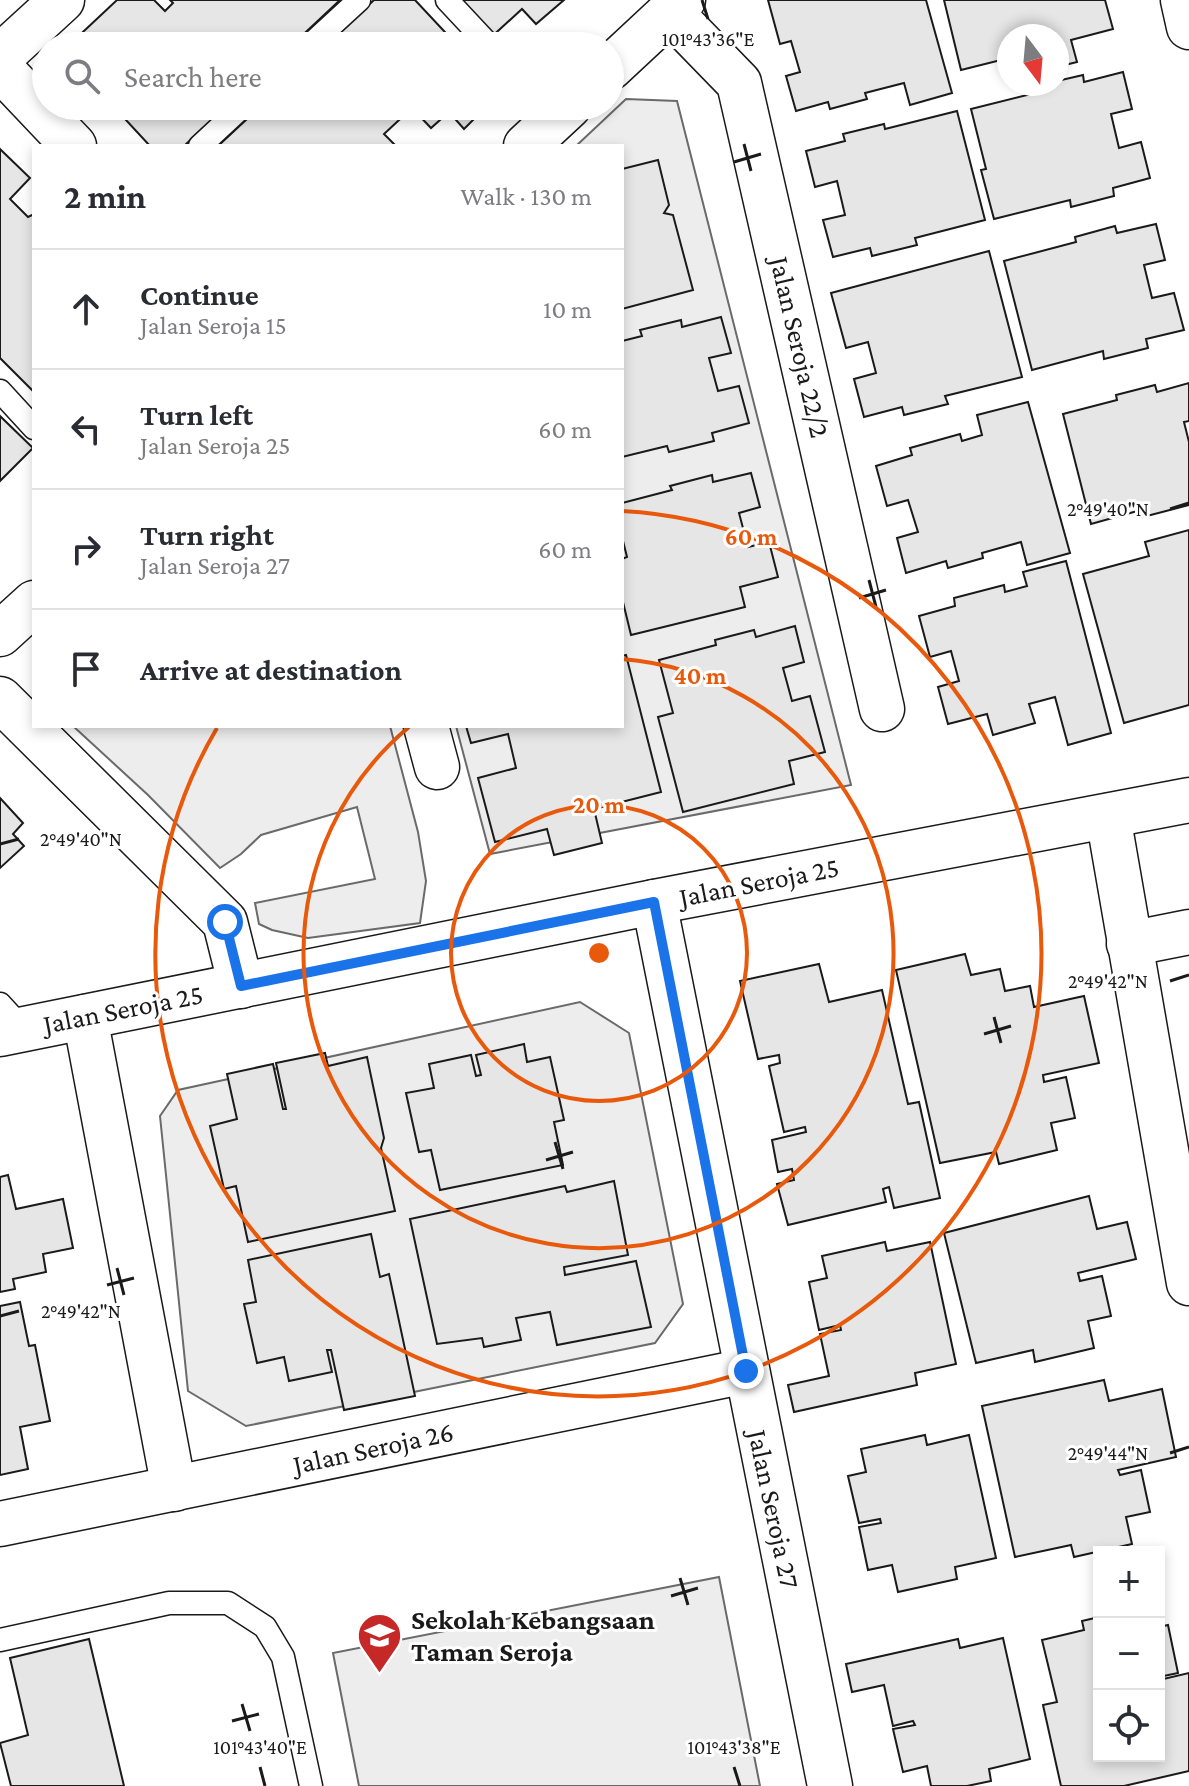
<!DOCTYPE html>
<html lang="en">
<head>
<meta charset="utf-8">
<style>
  body { margin:0; font-family:"Crimson Pro",serif; background:#f2f2f3; color:#2b2b33 }
  .controls { position:absolute; right:24px; bottom:24px; display:grid; overflow:hidden; border-radius:0px; box-shadow:0 4px 12px #0003 }
  .controls button { width:72px; height:72px; display:grid; place-items:center; padding:0; border:0; border-bottom:2px solid #e1e1e2; background:#fff; color:#2b2b33; font:40px sans-serif }
  .compass { position:absolute; left:997px; top:24px; width:72px; height:72px; border-radius:50%; background:#fff; box-shadow:0 4px 12px #0003; rotate:164deg }
  .stop { position:absolute; width:24px; height:24px; margin:-18px; border:6px solid #1a73e8; border-radius:50%; background:#fff }
  .stop.end { background:#1a73e8; border-color:#fff; box-shadow:0 2px 8px #0008 }
  .list { margin:0; padding:0; list-style:none }
  h2 { display:flex; justify-content:space-between; align-items:center; height:104px; margin:0; padding:0 32px; font-size:34px }
  h2 small { font-size:26px; font-weight:400; color:#7c7c81 }
  .list li { display:grid; grid-template-columns:52px 1fr auto; gap:24px; align-items:center; box-sizing:border-box; height:120px; padding:0 32px; border-top:2px solid #e1e1e2 }
  .list b { display:block; font-size:30px; white-space:nowrap }
  .list p { margin:0; font-size:26px; white-space:nowrap; color:#7c7c81 }
  .list em { font-size:26px; font-style:normal; color:#7c7c81 }
  .icon { flex:none; width:44px; height:44px; fill:none; stroke:currentColor; stroke-width:2; stroke-linecap:round; stroke-linejoin:round }
  .map { position:relative; flex:none; width:1189px; height:1786px; overflow:hidden }
  .search { position:absolute; background:#fff; box-shadow:0 4px 12px #0003; left:32px; top:32px; width:592px; height:88px; display:flex; align-items:center; gap:20px; box-sizing:border-box; padding:0 28px; border-radius:44px; color:#7c7c81; font-size:30px }
  .panel { position:absolute; background:#fff; box-shadow:0 4px 12px #0003; left:32px; top:144px; width:592px; height:584px; border-radius:0px }
  .map>svg:first-child { display:block }
  .built { fill:#ededed; stroke:#6a6a6a; stroke-width:2 }
  .building { fill:#e6e6e6; stroke:#1a1a1a; stroke-width:2 }
  .lines { fill:none; stroke-linecap:round; stroke-linejoin:round }
  .service-casing { stroke:#1a1a1a; stroke-width:25 }
  .minor-casing { stroke:#1a1a1a; stroke-width:47 }
  .tertiary-casing { stroke:#1a1a1a; stroke-width:47 }
  .service { stroke:#fff; stroke-width:22 }
  .minor { stroke:#fff; stroke-width:44 }
  .tertiary { stroke:#fff; stroke-width:44 }
  .route { stroke:#1a73e8; stroke-width:10 }
  .ticks { fill:none; stroke:#1a1a1a; stroke-width:3 }
  .ring { fill:none; stroke:#e8590c; stroke-width:4 }
  .labels { text-anchor:middle; dominant-baseline:central; stroke-width:6; stroke-linejoin:round; paint-order:stroke }
  .street-label { font-size:28px; fill:#1a1a1a; stroke:#fff }
  .poi-label { font-size:28px; font-weight:bold; fill:#1a1a1a; stroke:#fff; text-anchor:start }
  .ticks-label { font-size:20px; text-anchor:middle; fill:#1a1a1a; stroke:#fff; stroke-width:6; stroke-linejoin:round; paint-order:stroke }
  .centre { fill:#e8590c; stroke:#fff; stroke-width:4 }
  .ring-label { font-size:24px; text-anchor:middle; font-weight:bold; fill:#e8590c; stroke:#fff; stroke-width:6; stroke-linejoin:round; paint-order:stroke }
</style>
</head>
<body>
<div class="map">
<svg width="1189" height="1786" viewBox="0 0 1189 1786">
  <rect width="100%" height="100%" fill="#fff"/>
  <g class="built">
    <polygon points="626,99 677,101 851,785 490,854 456,726 622,726 622,146 576,146"/>
    <polygon points="73,726 390,726 418,832 426,881 420,923 308,938 272,930 259,924 255,903 375,879 357,807 261,835 241,854 220,868 148,795"/>
    <polygon points="580,1002 629,1033 683,1304 655,1343 246,1426 188,1391 160,1116 178,1090"/>
    <polygon points="719,1577 760,1786 359,1786 333,1653"/>
  </g>
  <g class="building">
    <polygon points="117,0 154,0 165,11 173,3 170,0 340,0 291,46 68,46"/>
    <polygon points="374,0 415,0 458,46 325,46"/>
    <polygon points="449,0 564,0 536,24 522,9 487,41"/>
    <polygon points="768,0 926,0 952,93 910,105 904,83 865,93 867,99 830,109 828,102 796,111 786,76 800,72 791,41 780,44"/>
    <polygon points="944,0 1105,0 1113,29 1071,40 1077,62 1057,67 1057,36 1009,36 1009,58 961,70"/>
    <polygon points="1123,72 1132,109 1111,114 1119,148 1141,142 1150,178 1113,188 1114,196 1071,207 1070,200 994,219 981,170 986,169 971,109 1043,91 1042,85 1057,84 1057,81 1083,75 1084,82"/>
    <polygon points="113,106 227,106 184,146 150,146"/>
    <polygon points="261,106 487,106 464,129 449,112 431,128 412,108 384,134 396,146 218,146"/>
    <polygon points="957,111 985,220 915,238 917,245 872,256 870,248 833,257 823,220 845,215 837,181 815,187 806,151 845,141 843,134 884,124 885,129"/>
    <polygon points="0,149 30,178 10,199 28,217 34,214 34,392 0,358"/>
    <polygon points="658,160 669,205 664,213 673,215 693,290 622,309 622,169"/>
    <polygon points="1156,224 1165,260 1144,265 1152,298 1174,293 1184,330 1146,339 1148,348 1104,359 1103,351 1032,370 1004,261 1076,242 1075,237 1115,226 1117,233"/>
    <polygon points="989,251 1022,377 945,396 948,404 904,415 902,407 864,417 854,379 876,373 868,342 846,348 831,293"/>
    <polygon points="721,317 731,353 709,358 718,391 739,386 749,423 712,433 714,441 669,452 667,446 622,457 622,341 642,336 640,330 681,320 682,327"/>
    <polygon points="1189,383 1189,421 1184,422 1189,442 1189,505 1143,517 1141,510 1091,524 1063,414 1117,400 1116,395 1155,385 1157,392"/>
    <polygon points="1028,402 1070,553 1027,565 1021,542 982,553 983,558 948,568 946,561 906,573 897,538 918,532 908,500 887,506 876,466 912,455 910,448 960,434 962,441 982,435 977,415"/>
    <polygon points="0,416 33,448 0,481"/>
    <polygon points="751,473 760,507 739,513 748,547 769,542 778,577 740,587 745,607 631,635 622,598 622,559 627,557 622,537 622,503 672,490 670,486 712,475 713,482"/>
    <polygon points="1189,530 1189,705 1124,723 1083,574 1149,556 1145,542"/>
    <polygon points="1066,561 1111,733 1068,745 1055,697 1029,704 1035,723 993,735 987,714 948,724 938,687 959,681 951,651 930,657 919,616 955,606 954,598 1004,585 1005,592 1027,586 1023,572"/>
    <polygon points="795,626 804,662 783,668 792,701 810,696 825,752 789,761 794,784 683,812 658,717 673,713 659,660 716,645 715,640 754,630 756,637"/>
    <polygon points="626,655 661,792 594,809 602,843 554,855 547,829 495,842 478,778 516,768 508,734 471,743 466,726 622,726 622,656"/>
    <polygon points="0,798 23,823 13,834 24,846 0,868"/>
    <polygon points="965,954 971,975 1000,969 1005,991 1030,986 1034,1007 1084,996 1099,1063 1043,1075 1044,1082 1066,1077 1075,1118 1051,1123 1057,1150 999,1164 996,1152 940,1163 896,970"/>
    <polygon points="819,964 829,1002 882,990 908,1104 919,1102 940,1198 894,1208 889,1187 883,1189 886,1202 788,1225 777,1184 794,1180 792,1169 778,1172 772,1140 806,1132 805,1127 784,1132 769,1066 780,1063 779,1055 758,1059 740,981"/>
    <polygon points="524,1044 527,1062 550,1057 564,1120 554,1122 563,1165 440,1190 431,1150 419,1152 406,1093 434,1088 429,1064 471,1055 476,1076 481,1075 476,1055"/>
    <polygon points="325,1053 328,1066 367,1057 384,1138 381,1148 395,1211 248,1242 236,1186 224,1189 210,1126 237,1119 227,1074 273,1064 283,1109 286,1109 276,1063"/>
    <polygon points="8,1175 16,1209 63,1199 73,1248 43,1254 46,1272 13,1279 15,1289 0,1292 0,1177"/>
    <polygon points="614,1181 628,1255 564,1267 565,1275 636,1261 651,1327 557,1345 550,1312 516,1318 521,1340 484,1347 482,1338 437,1344 410,1219 565,1186 567,1192"/>
    <polygon points="1089,1196 1097,1229 1127,1222 1136,1259 1078,1273 1080,1281 1102,1276 1111,1316 1088,1321 1094,1348 1035,1362 1033,1350 976,1363 944,1233"/>
    <polygon points="371,1234 380,1277 389,1274 415,1396 344,1410 331,1350 327,1350 332,1372 289,1381 284,1357 257,1363 244,1304 256,1302 248,1260"/>
    <polygon points="885,1242 887,1251 930,1242 956,1364 915,1373 917,1385 794,1412 788,1385 829,1376 820,1334 841,1330 840,1325 819,1330 809,1282 827,1278 822,1256"/>
    <polygon points="20,1302 29,1346 35,1345 50,1421 20,1427 28,1469 0,1475 0,1306"/>
    <polygon points="1104,1380 1109,1401 1162,1389 1176,1457 1118,1470 1120,1475 1141,1470 1150,1512 1126,1517 1132,1544 1074,1557 1071,1545 1015,1557 982,1406"/>
    <polygon points="925,1435 927,1445 969,1435 996,1558 955,1567 957,1579 898,1592 892,1565 868,1570 859,1527 881,1523 880,1519 859,1523 848,1476 866,1472 861,1449"/>
    <polygon points="1099,1617 1099,1756 1159,1756 1159,1680 1189,1673 1189,1771 1124,1786 1061,1786 1043,1705 1057,1702 1042,1640 1084,1630 1082,1621"/>
    <polygon points="1168,1625 1178,1673 1159,1677 1159,1627"/>
    <polygon points="1003,1638 1030,1759 989,1769 991,1781 967,1786 931,1786 927,1766 903,1772 893,1729 915,1725 913,1721 893,1726 884,1685 852,1692 846,1664 958,1639 960,1648"/>
    <polygon points="89,1639 124,1786 11,1786 0,1743 28,1735 10,1658"/>
  </g>
  <g class="lines">
    <defs>
      <g id="service">
        <polyline points="447,0 490,46"/>
        <polyline points="309,46 359,0"/>
        <polyline points="200,146 243,106"/>
        <polyline points="0,391 34,428"/>
        <polyline points="0,1004 23,1029"/>
        <polyline points="0,1640 169,1603 228,1603 265,1627 283,1657 311,1786"/>
      </g>
      <g id="minor">
        <polyline points="1183,0 1189,27"/>
        <polyline points="670,12 739,83 882,709"/>
        <polyline points="0,57 62,0"/>
        <polyline points="0,68 74,146"/>
        <polyline points="610,68 683,0"/>
        <polyline points="526,146 569,106"/>
        <polyline points="0,634 34,603"/>
        <polyline points="0,699 225,922 241,986"/>
        <polyline points="426,726 437,767"/>
        <polyline points="1108,816 1189,1283"/>
        <polyline points="654,902 830,1786"/>
        <polyline points="1129,944 1189,932"/>
        <polyline points="85,1017 174,1489"/>
        <polyline points="0,1524 746,1371"/>
      </g>
      <polyline id="tertiary" points="0,1034 654,902 1189,800"/>
    </defs>
    <use href="#service" class="service-casing"/>
    <use href="#minor" class="minor-casing"/>
    <use href="#tertiary" class="tertiary-casing"/>
    <use href="#service" class="service"/>
    <use href="#minor" class="minor"/>
    <use href="#tertiary" class="tertiary"/>
  </g>
  <g class="lines">
    <polyline class="route" points="225,922 241,986 654,902 746,1371"/>
  </g>
  <path class="ticks" d="M702,0l6,19M744,144l7,27M734,162l27,-8M1170,509l19,-6M869,580l7,27M859,598l27,-8M0,844l19,-5M1170,981l19,-6M994,1017l7,26M984,1034l27,-8M555,1142l8,27M546,1160l27,-8M117,1268l7,27M107,1285l27,-7M0,1316l19,-5M1170,1453l19,-6M680,1578l8,27M671,1596l27,-8M242,1704l8,27M232,1721l27,-7M260,1767l5,19M734,1767l6,19"/>
  <g class="ring">
    <circle cx="599" cy="953" r="148"/>
    <path d="M622 659A295 295 0 1 1 409 727"/>
    <path d="M622 511A443 443 0 1 1 217 728"/>
  </g>
  <defs>
    <symbol id="school-pin" viewBox="-11 -11 22 30"><path d="M0 17L-7.5 6A9.5 9.5 0 1 1 7.5 6Z" fill="#c62828" stroke="#fff"/><path d="M0-5L7-2L0 1L-7-2ZM-4 1L0 2.5L4 1V4Q0 6-4 4Z" fill="#fff"/></symbol>
  </defs>
  <g fill-rule="evenodd">
    <use href="#school-pin" x="354" y="1610" width="51" height="69"/>
  </g>
  <g class="labels">
    <g class="street-label">
      <text transform="translate(800 347) rotate(77)">Jalan Seroja 22/2</text>
      <text transform="translate(759 882) rotate(-11)">Jalan Seroja 25</text>
      <text transform="translate(123 1009) rotate(-11)">Jalan Seroja 25</text>
      <text transform="translate(373 1448) rotate(-12)">Jalan Seroja 26</text>
      <text transform="translate(774 1509) rotate(78)">Jalan Seroja 27</text>
    </g>
    <g class="poi-label">
      <text x="411" y="1619">Sekolah Kebangsaan<tspan x="411" dy="32">Taman Seroja</tspan></text>
    </g>
  </g>
  <g class="ticks-label">
    <text x="708" y="46">101°43'36"E</text>
    <text x="1108" y="516">2°49'40"N</text>
    <text x="81" y="846">2°49'40"N</text>
    <text x="1108" y="988">2°49'42"N</text>
    <text x="81" y="1318">2°49'42"N</text>
    <text x="1108" y="1460">2°49'44"N</text>
    <text x="260" y="1754">101°43'40"E</text>
    <text x="734" y="1754">101°43'38"E</text>
  </g>
  <circle cx="599" cy="953" r="12" class="centre"/>
  <g class="ring-label">
    <text x="751" y="545">60 m</text>
    <text x="700" y="684">40 m</text>
    <text x="599" y="813">20 m</text>
  </g>
</svg>
<div class="controls">
<button>+</button>
<button>−</button>
<button><svg class="icon" aria-label="locate" viewBox="0 0 24 24"><circle cx="12" cy="12" r="6"/><path d="M12 2v4M12 18v4M2 12h4M18 12h4"/></svg></button>
</div>
<svg class="compass" viewBox="-18 -18 36 36"><path d="M0-13l5 13h-10z" fill="#e53935"/><path d="M0 13l5-13h-10z" fill="#7c7c81"/></svg>
<div class="stop" style="left:225px;top:922px"></div>
<div class="stop end" style="left:746px;top:1371px"></div>
<div class="search"><svg class="icon" aria-label="search" viewBox="0 0 24 24"><circle cx="10" cy="10" r="6"/><path d="M15 15l6 6"/></svg>Search here</div>
<section class="panel">
<h2>2 min<small>Walk · 130 m</small></h2>
<ul class="list">
<li><svg class="icon" aria-label="ahead" viewBox="0 0 24 24"><path d="M12 20V5M6 11l6-6 6 6"/></svg><div><b>Continue</b><p>Jalan Seroja 15</p></div><em>10 m</em></li>
<li><svg class="icon" aria-label="left" viewBox="0 0 24 24"><path d="M17 20v-9H6M10 6l-5 5 5 5"/></svg><div><b>Turn left</b><p>Jalan Seroja 25</p></div><em>60 m</em></li>
<li><svg class="icon" aria-label="right" viewBox="0 0 24 24"><path d="M7 20v-9h11M14 6l5 5-5 5"/></svg><div><b>Turn right</b><p>Jalan Seroja 27</p></div><em>60 m</em></li>
<li><svg class="icon" aria-label="arrive" viewBox="0 0 24 24"><path d="M6 21V4h12l-3 4 3 4H6"/></svg><div><b>Arrive at destination</b></div></li>
</ul>
</section>
</div>
</body>
</html>
